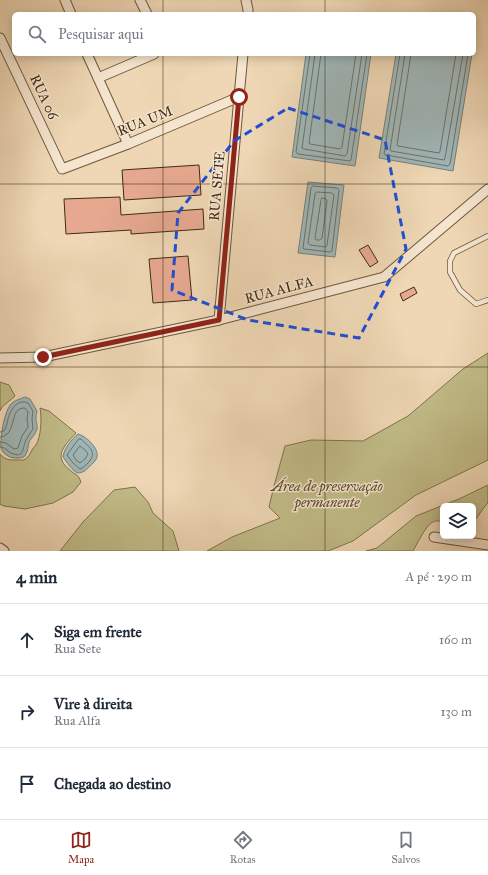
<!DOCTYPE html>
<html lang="pt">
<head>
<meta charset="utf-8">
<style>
  body { margin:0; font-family:"IM FELL Great Primer",serif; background:#f2f2f3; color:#1f2937 }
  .controls { position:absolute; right:12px; bottom:12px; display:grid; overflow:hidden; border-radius:6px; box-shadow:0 2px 10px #0003 }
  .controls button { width:36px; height:36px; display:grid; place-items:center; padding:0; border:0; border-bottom:1px solid #e0e1e3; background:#fff; color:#1f2937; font:20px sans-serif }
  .stop { position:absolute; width:12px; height:12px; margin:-9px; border:3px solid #8f2418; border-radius:50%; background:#fff }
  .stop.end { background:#8f2418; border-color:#fff; box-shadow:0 1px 4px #0008 }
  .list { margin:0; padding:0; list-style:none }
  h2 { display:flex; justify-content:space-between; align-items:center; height:52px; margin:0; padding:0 16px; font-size:17px }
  h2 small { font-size:13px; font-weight:400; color:#747a83 }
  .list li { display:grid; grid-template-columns:26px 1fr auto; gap:12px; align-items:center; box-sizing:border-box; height:72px; padding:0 16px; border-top:1px solid #e0e1e3 }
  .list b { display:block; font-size:15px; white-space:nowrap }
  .list p { margin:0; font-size:13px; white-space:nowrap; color:#747a83 }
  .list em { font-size:13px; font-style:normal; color:#747a83 }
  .icon { flex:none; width:22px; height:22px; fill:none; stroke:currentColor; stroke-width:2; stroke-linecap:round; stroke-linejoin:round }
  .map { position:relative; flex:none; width:488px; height:551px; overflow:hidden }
  .search { position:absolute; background:#fff; box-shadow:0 2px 10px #0003; left:12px; right:12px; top:12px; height:44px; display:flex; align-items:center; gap:10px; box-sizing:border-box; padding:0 14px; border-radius:6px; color:#747a83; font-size:15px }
  .sheet { height:268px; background:#fff }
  nav { display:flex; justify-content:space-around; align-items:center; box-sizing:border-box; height:56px; border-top:1px solid #e0e1e3; background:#fff; font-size:11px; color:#747a83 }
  nav a { display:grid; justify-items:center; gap:2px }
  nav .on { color:#8f2418 }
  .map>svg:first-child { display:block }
  .green { fill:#c1bc88; stroke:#80744e }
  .water { fill:#9fb7b9; stroke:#798077 }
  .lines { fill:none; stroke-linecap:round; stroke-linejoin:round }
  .shore { stroke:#6f7267; stroke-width:1 }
  .building { fill:#e6a990; stroke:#3f2d15 }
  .service-casing { stroke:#6b583d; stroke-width:6 }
  .minor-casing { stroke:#6b583d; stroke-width:11 }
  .service { stroke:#f5e5cf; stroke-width:4.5 }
  .minor { stroke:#f5e5cf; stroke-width:9 }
  .route { stroke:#8f2418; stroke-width:5 }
  .marked { fill:none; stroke:#1d4ed8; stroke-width:3; stroke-dasharray:8 5; stroke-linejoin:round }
  .grid { fill:none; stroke:#3f2d15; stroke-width:1; stroke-opacity:0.55 }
  .labels { text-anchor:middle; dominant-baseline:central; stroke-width:3; stroke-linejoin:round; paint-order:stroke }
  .street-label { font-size:14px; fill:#3f2d15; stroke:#f5e5cf }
  .park-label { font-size:14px; font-style:italic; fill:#594a2c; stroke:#f5e5cf }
</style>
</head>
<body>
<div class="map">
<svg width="488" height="551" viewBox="0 0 488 551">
  <rect width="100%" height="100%" fill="#efd7b5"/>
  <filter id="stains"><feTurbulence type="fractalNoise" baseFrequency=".005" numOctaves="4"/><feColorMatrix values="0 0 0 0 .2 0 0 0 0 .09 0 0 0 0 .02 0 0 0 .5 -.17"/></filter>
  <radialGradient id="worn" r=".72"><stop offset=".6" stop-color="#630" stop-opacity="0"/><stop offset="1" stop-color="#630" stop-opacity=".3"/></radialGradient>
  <g class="green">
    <polygon points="488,353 488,460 416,495 353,541 328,551 207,551 232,537 280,518 269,507 274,486 285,446 311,440 363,441 408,416 463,369"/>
    <polygon points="0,382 9,385 15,396 2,407 0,411"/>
    <path d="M40,408l9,3 27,22c-12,13 -24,24 -5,38 6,5 7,3 10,11l-8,10 -20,11 -28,6 -21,-3 -4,-2v-50c4,5 8,6 14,6 3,0 7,0 10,0 4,-2 6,-6 8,-10 1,-2 2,-3 4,-5 5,-8 6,-27 4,-37z"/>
    <path d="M488,485v18l-3,3 -12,17v-17h-30v16c-3,-1 -7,-2 -10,0 -7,3 -16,22 -20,29h-47l11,-3 39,-32 43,-17z"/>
    <polygon points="135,487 148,502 153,513 173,531 179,551 60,551 83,522 114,490"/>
  </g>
  <g class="water">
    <polygon points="306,54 371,54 355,166 292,157"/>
    <polygon points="396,54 472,54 453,171 379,158"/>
    <polygon points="308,182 344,185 335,257 298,253"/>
    <path d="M25,397l5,2 7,12c-1,3 -1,6 -1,9 0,3 2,6 1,9 -1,5 -6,9 -8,13 -1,4 -1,9 -3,12 -1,3 -4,4 -8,4 -6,1 -15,-3 -17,-10 -1,-10 3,-36 10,-44 4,-4 9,-5 14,-7z"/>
    <path d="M78,434c8,2 21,14 19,23 -1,4 -5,7 -8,10 -3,3 -6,6 -11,6 -5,-1 -12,-12 -15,-16 1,-9 9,-18 15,-23z"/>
  </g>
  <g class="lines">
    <g class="shore">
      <polyline points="310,54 296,152 298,154 350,161 351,160 367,54"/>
      <polyline points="315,54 302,148 304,149 345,156 347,154 362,54"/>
      <polyline points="321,54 309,143 310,144 340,149 342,147 356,54"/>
      <polyline points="400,54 384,154 386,155 448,166 450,164 468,54"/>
      <polyline points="405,54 390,150 391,151 444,160 445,158 463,54"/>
      <polyline points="411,54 397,145 398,146 439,153 440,151 456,54"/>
      <polygon points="313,186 337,188 339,190 332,251 330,252 304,249 303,248 311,188"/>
      <polygon points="317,192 332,193 334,195 327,245 326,247 310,245 308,243 315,194"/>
      <polygon points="322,198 326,199 327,201 322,238 320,240 316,240 315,238 321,200"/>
      <path d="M0,432c3,-1 4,0 5,-3 2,-3 2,-7 3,-10 2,-8 9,-21 20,-16l5,8 -1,8 1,10c-2,3 -5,7 -7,11 -4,8 -1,19 -15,13 -4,-2 -6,-6 -11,-6"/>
      <path d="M0,437c18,-1 8,-30 25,-29l3,4 -1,7 1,8 -6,9 -4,12 -4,1 -8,-6 -6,-1"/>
      <path d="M79,439h2c8,8 17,13 7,24 -3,3 -5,5 -8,6l-7,-6 -6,-8 2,-3z"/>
      <polygon points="80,446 86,451 88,454 85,459 80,463 76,460 73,455 79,447"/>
    </g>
  </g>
  <g class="building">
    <polygon points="199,165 201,195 124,200 122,170"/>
    <polygon points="120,197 121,215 203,209 204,229 131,234 131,230 66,234 64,199"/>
    <polygon points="368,245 378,262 370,267 359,250"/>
    <polygon points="188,256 192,300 153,303 149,259"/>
    <polygon points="414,287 417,293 403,301 400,294"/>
  </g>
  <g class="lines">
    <defs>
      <polyline id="service" points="488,236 454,253 450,261 450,272 460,290 476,304 488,300"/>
      <g id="minor">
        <polyline points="65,0 71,14"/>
        <polyline points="140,0 147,14"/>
        <polyline points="246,0 248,10 248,14"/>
        <polyline points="0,38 62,169 128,144 239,97"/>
        <polyline points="87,54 98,78 128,144"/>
        <polyline points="98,78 154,54"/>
        <polyline points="219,320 239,97 243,54"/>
        <polyline points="0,358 43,357 219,320 384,277 488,189"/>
        <polyline points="434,537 488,545"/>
        <polyline points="0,548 4,551"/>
      </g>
    </defs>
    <use href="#service" class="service-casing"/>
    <use href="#minor" class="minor-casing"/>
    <use href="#service" class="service"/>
    <use href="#minor" class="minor"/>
  </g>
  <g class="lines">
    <polyline class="route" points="43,357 219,320 239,97"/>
  </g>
  <path class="marked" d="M288,108l97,32 21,109 -47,89 -111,-18 -76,-30 6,-77 56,-72z"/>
  <path class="grid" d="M163,0v14M325,0v14M163,54v497M325,54v497M0,184h488M0,367h488"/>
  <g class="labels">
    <g class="street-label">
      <text transform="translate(44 97) rotate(65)">RUA 06</text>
      <text transform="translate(145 121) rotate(-22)">RUA UM</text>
      <text transform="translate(217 186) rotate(-85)">RUA SETE</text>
      <text transform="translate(279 290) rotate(-15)">RUA ALFA</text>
    </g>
    <g class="park-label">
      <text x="327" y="486">Área de preservação<tspan x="327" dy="16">permanente</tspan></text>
    </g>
  </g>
  <rect width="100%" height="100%" filter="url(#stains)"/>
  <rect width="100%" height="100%" fill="url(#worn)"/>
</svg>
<div class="controls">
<button><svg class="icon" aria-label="layers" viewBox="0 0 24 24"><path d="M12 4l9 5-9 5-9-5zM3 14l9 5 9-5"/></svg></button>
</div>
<div class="stop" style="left:239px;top:97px"></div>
<div class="stop end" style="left:43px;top:357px"></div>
<div class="search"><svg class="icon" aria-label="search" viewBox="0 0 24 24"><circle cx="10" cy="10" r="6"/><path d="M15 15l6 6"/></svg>Pesquisar aqui</div>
</div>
<section class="sheet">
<h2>4 min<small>A pé · 290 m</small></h2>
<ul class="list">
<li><svg class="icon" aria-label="ahead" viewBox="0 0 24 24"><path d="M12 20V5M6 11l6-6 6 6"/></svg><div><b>Siga em frente</b><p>Rua Sete</p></div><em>160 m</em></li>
<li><svg class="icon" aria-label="right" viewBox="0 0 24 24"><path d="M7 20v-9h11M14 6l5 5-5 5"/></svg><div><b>Vire à direita</b><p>Rua Alfa</p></div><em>130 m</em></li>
<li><svg class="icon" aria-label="arrive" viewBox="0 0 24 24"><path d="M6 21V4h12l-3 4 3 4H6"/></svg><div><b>Chegada ao destino</b></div></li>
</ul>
</section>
<nav>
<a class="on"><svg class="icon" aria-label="map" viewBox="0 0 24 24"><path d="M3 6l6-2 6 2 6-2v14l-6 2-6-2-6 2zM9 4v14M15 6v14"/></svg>Mapa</a>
<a><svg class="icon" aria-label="directions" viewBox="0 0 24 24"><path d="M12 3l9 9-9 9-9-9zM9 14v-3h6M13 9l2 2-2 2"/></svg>Rotas</a>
<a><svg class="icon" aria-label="saved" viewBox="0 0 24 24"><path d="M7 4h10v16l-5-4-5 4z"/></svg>Salvos</a>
</nav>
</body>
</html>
